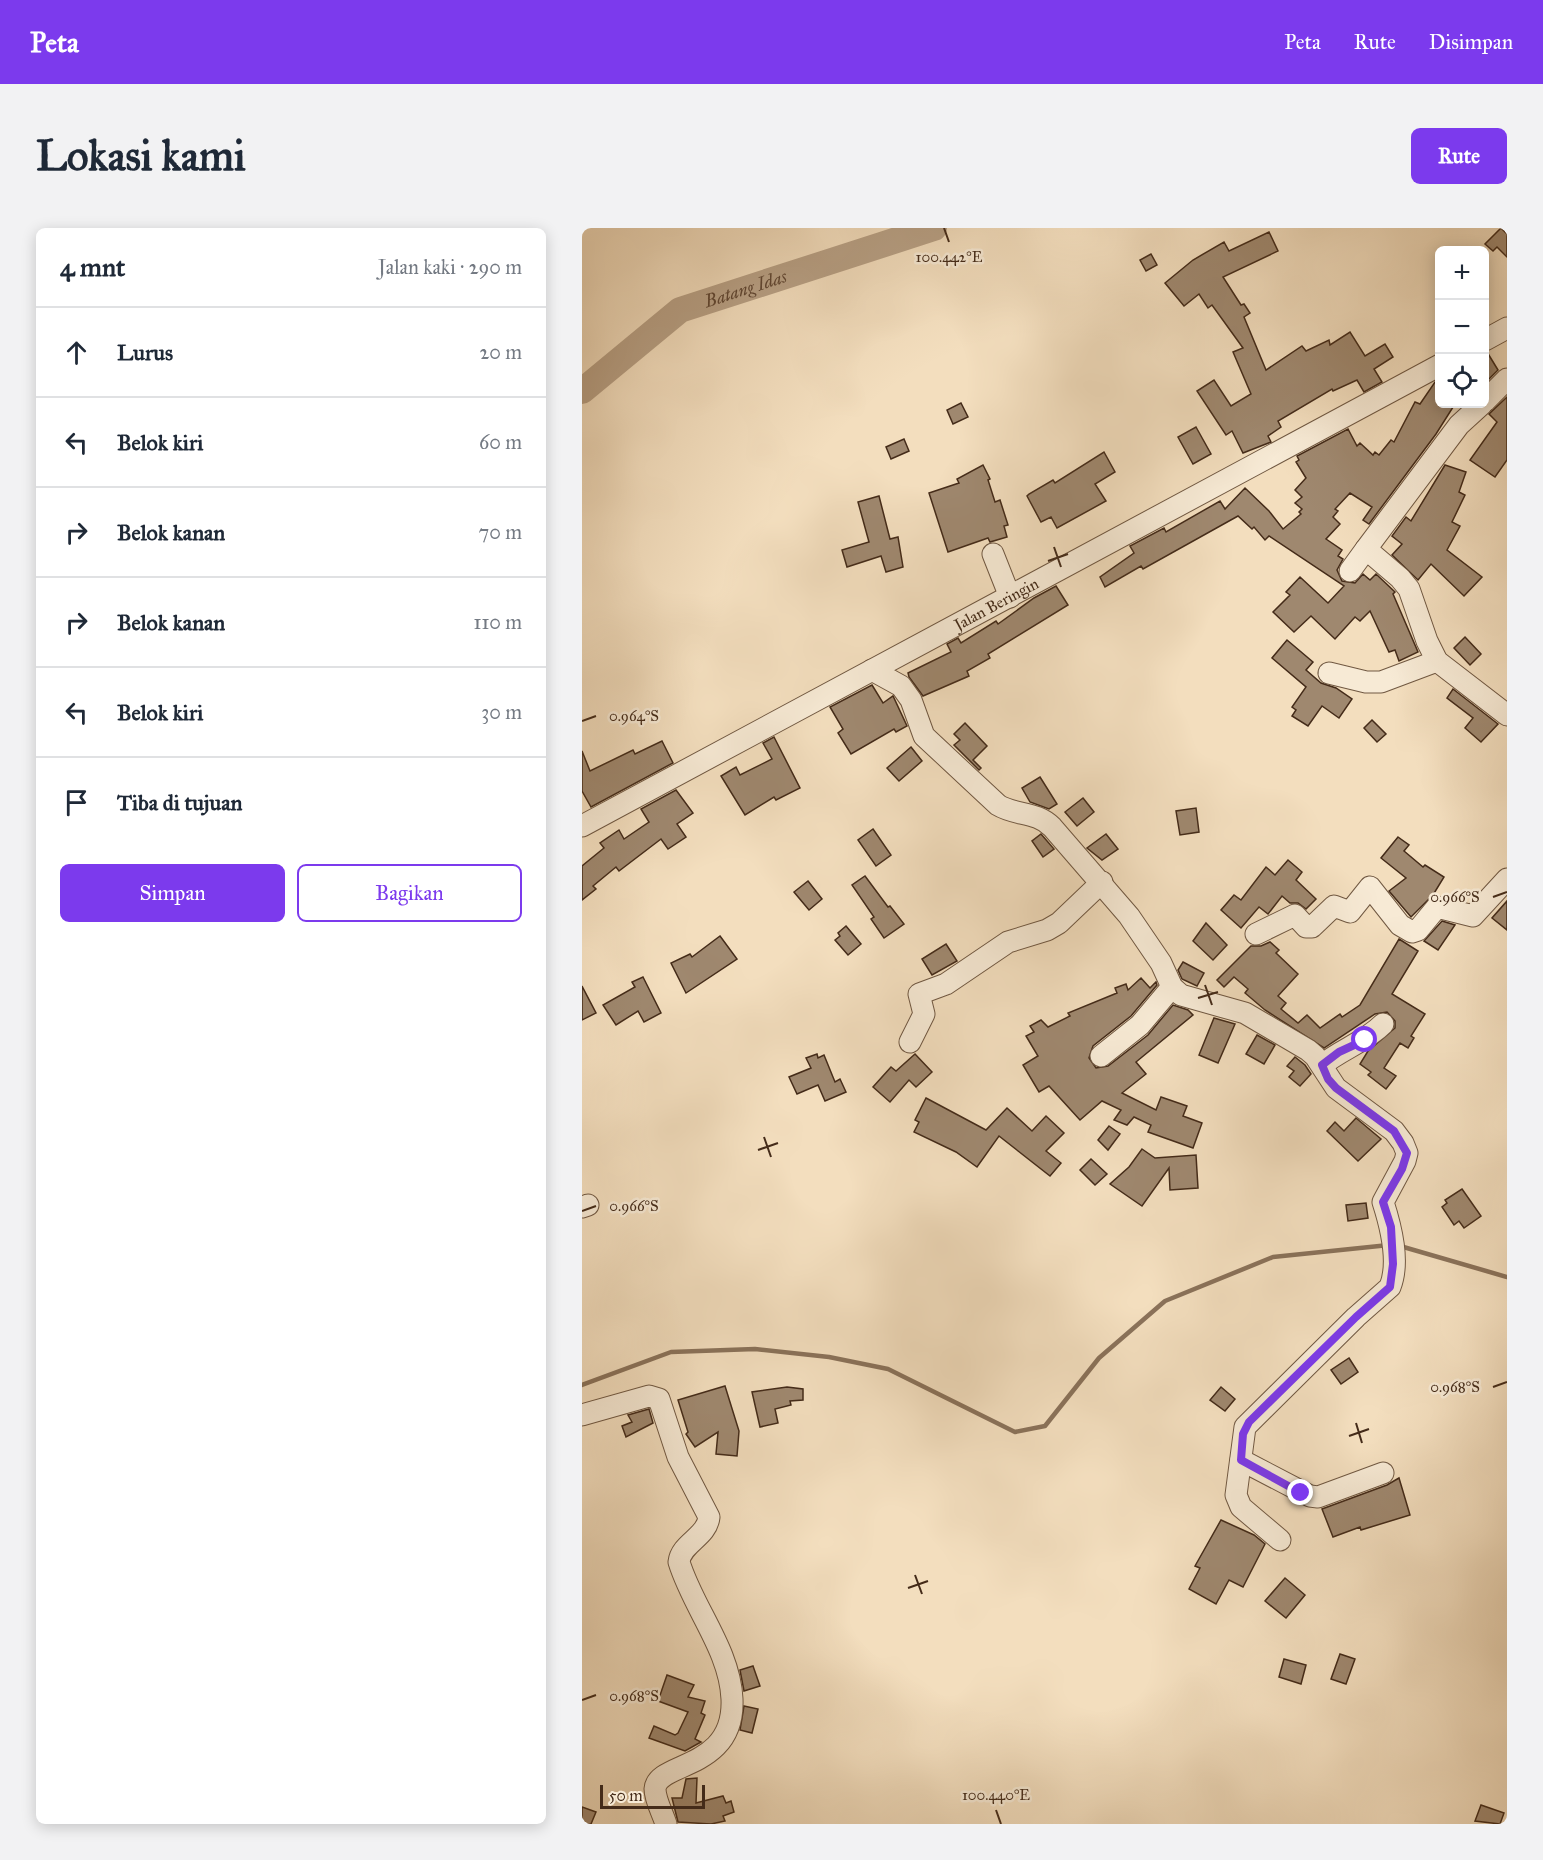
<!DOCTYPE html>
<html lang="id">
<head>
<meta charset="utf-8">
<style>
  body { margin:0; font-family:"IM FELL Great Primer",serif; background:#f2f2f3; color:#1f2937 }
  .controls { position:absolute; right:18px; top:18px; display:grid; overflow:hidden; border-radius:9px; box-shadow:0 3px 15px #0003 }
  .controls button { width:54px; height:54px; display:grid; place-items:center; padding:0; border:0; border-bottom:2px solid #e0e1e3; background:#fff; color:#1f2937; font:30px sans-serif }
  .scale { position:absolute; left:18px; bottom:15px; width:105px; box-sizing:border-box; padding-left:6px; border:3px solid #442b19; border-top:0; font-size:16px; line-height:21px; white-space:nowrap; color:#442b19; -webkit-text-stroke:4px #f7ead5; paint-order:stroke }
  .stop { position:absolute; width:18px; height:18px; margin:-14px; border:4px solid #7c3aed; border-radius:50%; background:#fff }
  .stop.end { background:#7c3aed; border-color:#fff; box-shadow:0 2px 6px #0008 }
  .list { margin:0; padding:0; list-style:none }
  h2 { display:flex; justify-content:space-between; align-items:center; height:78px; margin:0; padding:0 24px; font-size:26px }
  h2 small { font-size:20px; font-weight:400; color:#747a83 }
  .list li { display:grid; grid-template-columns:39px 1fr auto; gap:18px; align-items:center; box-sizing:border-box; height:90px; padding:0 24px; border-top:2px solid #e0e1e3 }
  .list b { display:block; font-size:22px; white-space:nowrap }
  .list em { font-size:20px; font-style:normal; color:#747a83 }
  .actions { display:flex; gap:12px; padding:18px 24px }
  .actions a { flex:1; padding:14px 0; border:2px solid #7c3aed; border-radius:9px; text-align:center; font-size:21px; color:#7c3aed }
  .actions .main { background:#7c3aed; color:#fff }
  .icon { flex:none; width:33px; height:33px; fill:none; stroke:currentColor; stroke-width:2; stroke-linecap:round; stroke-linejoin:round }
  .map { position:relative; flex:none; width:925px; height:1596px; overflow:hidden; border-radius:9px }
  header { display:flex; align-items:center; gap:36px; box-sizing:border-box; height:84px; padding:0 30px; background:#7c3aed; color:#fff }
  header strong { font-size:28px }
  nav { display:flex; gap:33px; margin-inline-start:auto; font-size:21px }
  .intro { display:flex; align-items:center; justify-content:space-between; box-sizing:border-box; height:144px; padding:0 36px }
  h1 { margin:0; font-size:42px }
  .button { padding:15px 27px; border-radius:9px; background:#7c3aed; color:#fff; font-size:21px; font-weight:700 }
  main { display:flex; gap:36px; padding:0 36px }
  aside { flex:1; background:#fff; border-radius:9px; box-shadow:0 3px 15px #0003 }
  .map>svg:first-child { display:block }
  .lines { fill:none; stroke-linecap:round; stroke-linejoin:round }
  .stream { stroke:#8a725a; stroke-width:4.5 }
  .river { stroke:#b8a186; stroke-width:26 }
  .building { fill:#9f886f; stroke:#442b19; stroke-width:1.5 }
  .minor-casing { stroke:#705842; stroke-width:23 }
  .minor { stroke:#f7ead5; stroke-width:21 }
  .route { stroke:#7c3aed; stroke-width:8 }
  .ticks { fill:none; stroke:#442b19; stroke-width:2 }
  .labels { text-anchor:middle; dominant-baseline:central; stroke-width:5; stroke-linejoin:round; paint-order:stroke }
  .street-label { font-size:16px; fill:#442b19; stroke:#f7ead5 }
  .water-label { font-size:18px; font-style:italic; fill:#614834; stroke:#f7ead5 }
  .ticks-label { font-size:15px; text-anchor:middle; fill:#442b19; stroke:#f7ead5; stroke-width:5; stroke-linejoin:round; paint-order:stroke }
</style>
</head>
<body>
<header>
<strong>Peta</strong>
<nav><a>Peta</a><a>Rute</a><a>Disimpan</a></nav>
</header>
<div class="intro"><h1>Lokasi kami</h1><a class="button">Rute</a></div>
<main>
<aside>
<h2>4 mnt<small>Jalan kaki · 290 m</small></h2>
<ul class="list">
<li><svg class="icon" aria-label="ahead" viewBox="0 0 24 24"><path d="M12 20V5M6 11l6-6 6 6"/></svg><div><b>Lurus</b></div><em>20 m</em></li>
<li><svg class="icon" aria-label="left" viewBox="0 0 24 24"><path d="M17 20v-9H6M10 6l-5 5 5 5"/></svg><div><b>Belok kiri</b></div><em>60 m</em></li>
<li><svg class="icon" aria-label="right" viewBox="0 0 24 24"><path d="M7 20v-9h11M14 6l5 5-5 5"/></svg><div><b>Belok kanan</b></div><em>70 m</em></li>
<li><svg class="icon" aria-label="right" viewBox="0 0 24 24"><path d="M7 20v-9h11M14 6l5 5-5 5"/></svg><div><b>Belok kanan</b></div><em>110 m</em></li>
<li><svg class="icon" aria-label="left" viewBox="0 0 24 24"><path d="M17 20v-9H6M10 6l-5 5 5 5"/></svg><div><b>Belok kiri</b></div><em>30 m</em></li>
<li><svg class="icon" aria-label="arrive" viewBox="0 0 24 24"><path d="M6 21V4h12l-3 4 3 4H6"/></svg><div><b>Tiba di tujuan</b></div></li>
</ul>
<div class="actions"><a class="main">Simpan</a><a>Bagikan</a></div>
</aside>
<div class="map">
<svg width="925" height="1596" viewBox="0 0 925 1596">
  <rect width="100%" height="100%" fill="#f3debe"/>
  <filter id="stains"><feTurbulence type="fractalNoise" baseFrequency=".00333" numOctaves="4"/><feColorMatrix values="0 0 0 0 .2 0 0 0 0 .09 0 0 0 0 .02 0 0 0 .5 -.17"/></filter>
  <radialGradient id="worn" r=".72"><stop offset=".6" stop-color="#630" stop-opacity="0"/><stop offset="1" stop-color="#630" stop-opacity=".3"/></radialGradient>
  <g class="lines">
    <g class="stream">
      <polyline points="818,1018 925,1049"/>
      <polyline points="0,1157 89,1124 173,1121 247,1129 306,1141 433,1204 463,1198 517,1130 583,1073 691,1029 807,1017"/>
    </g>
    <path class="river" id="s1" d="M0,163l98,-81 254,-82"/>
  </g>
  <g class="building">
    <polygon points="919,0 925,6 925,29 915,19 911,23 903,16"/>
    <polygon points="687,4 696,23 641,49 659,77 662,76 668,85 662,89 684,142 720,118 724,123 747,112 748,117 768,104 783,128 803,116 811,129 792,141 800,154 782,164 775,152 751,163 750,161 696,193 699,199 686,208 689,214 661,225 650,203 644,207 615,163 632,152 649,178 669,166 651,124 661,120 630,77 626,80 617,66 602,78 583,55 611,32 642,14 647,23"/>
    <polygon points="569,26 575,37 564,43 558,32"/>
    <polygon points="905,124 916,142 903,155 903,125"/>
    <polygon points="858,152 858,176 873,176 854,206 787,296 781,292 790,279 768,265 753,281 756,283 751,289 758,296 744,311 760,322 756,328 761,331 755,342 760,353 773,355 781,346 788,352 794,346 813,364 811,366 836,424 817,433 813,422 807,424 788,383 778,393 773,389 753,411 729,388 712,404 691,384 708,367 704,364 718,349 746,375 762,358 687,308 683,312 672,299 670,301 656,288 561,341 559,338 523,359 518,349 552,325 548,318 582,300 584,304 638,273 643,281 663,260 687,283 701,301 719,286 717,284 720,281 713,275 720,269 713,262 724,250 714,234 717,232 715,228 766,201 775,218 778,215 791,227 793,224 797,227 809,212 812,214 833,174 838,176 853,154"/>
    <polygon points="925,169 925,232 913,249 888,232 915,194 907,186"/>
    <polygon points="379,175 386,189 371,196 365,182"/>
    <polygon points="614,199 629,226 611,236 596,209"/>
    <polygon points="322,211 327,223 309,231 304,219"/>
    <polygon points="522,224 533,244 513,256 524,273 475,300 469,289 459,294 445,268 447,266 471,252 473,255"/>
    <polygon points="401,237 408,251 406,252 413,274 418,272 426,297 422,298 425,309 408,314 406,310 366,324 347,265 377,255 375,251"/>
    <polygon points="863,237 884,244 877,264 883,267 870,294 878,298 865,322 900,349 882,368 849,336 836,352 810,327 820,316 810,308 824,289 829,293"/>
    <polygon points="297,268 308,311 316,309 321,339 304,344 299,328 265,339 260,322 287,314 276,274"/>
    <polygon points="474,358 486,377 406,426 408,430 385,443 387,448 341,468 327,449 326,445 369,424 365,416 376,410 379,415 414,393 416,396 452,370"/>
    <polygon points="883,409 899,426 888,437 872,420"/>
    <polygon points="705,412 731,434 724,442 739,455 754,460 770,471 757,490 740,478 726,498 710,488 714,482 710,479 724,459 690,430"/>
    <polygon points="290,457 301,475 311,468 325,498 314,504 312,501 269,526 256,505 261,501 248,479"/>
    <polygon points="871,461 916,496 899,514 883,500 891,490 865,470"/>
    <polygon points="790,492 804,506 795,514 782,500"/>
    <polygon points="383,495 405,518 391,532 399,540 397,542 372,517 378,512 372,506"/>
    <polygon points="192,509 218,560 194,572 192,569 163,587 139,548 154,539 158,547 190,531 181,515"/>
    <polygon points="80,513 91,535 9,579 0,563 0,523 8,543 51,522 53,526"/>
    <polygon points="329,519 340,533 317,553 305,540"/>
    <polygon points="458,549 475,576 467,581 448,574 440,560"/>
    <polygon points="94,562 111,585 95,596 104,609 86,621 79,611 37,643 34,639 11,658 14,661 0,672 0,638 22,620 18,615 37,602 42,611 67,594 59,581"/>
    <polygon points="501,570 512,584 495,598 483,584"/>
    <polygon points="614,580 617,604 598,607 594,583"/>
    <polygon points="291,601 309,627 294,638 276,612"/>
    <polygon points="459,606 472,621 461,629 450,613"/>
    <polygon points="524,606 536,621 520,632 505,620"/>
    <polygon points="816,609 827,617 822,623 841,639 843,637 862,649 851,667 829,689 807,663 824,650 799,630"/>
    <polygon points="706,632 720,644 714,652 734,671 724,681 716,675 708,675 700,668 686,686 677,679 659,700 639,682 652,667 659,672 684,639 693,647"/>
    <polygon points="283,648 306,679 308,678 322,696 302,710 289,691 292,689 270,657"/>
    <polygon points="226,653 240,671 227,682 212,664"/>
    <polygon points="925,673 925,702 910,690"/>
    <polygon points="860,693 873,697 856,722 842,713"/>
    <polygon points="624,695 645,717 631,732 611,713"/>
    <polygon points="264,698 279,716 266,727 253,712 258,708 256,705"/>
    <polygon points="138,708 155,731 104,765 89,735 108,726 110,729"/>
    <polygon points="817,711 836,723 810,766 843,786 829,808 832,810 826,820 818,815 802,840 814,848 804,861 786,847 789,844 778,836 786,823 813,800 813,793 805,784 793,786 742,820 683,782 663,765 666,761 652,749 642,759 635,752 669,718 679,718 688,714 697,722 694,725 716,746 696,768 704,775 699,781 716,795 725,787 738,800 758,786 760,789 778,777"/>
    <polygon points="364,716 375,733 350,747 340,731"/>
    <polygon points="601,734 622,745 615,758 600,751 596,742"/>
    <polygon points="61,749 79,785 62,794 56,783 34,797 21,777 53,759 50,754"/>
    <polygon points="559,750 568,760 574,754 575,757 549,788 511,818 507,830 514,840 526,838 566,807 591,777 606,782 611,787 554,834 564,846 540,865 574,882 579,869 605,878 601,888 620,895 611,920 566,904 569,897 552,889 545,897 532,892 539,882 520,873 498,892 467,858 457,864 441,837 456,828 444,808 452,804 448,798 459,792 466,799 488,788 486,785 535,765 533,760 544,756 546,762"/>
    <polygon points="0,758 14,785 0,792"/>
    <polygon points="632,790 653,796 636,835 617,827"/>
    <polygon points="675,807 693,817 682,836 664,826"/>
    <polygon points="235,826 236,830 242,827 253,854 258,851 264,864 243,873 236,857 215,866 207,849 229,840 224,830"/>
    <polygon points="333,826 350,844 334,859 327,852 308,874 291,859 309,839 314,843"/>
    <polygon points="713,829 723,837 729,846 718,858 707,849 712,843 705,838"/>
    <polygon points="344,870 404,902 425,880 450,903 464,888 482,905 464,923 479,935 468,948 417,908 395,939 374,924 332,904 337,894 333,892"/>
    <polygon points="774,890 799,911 776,933 745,903 753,894 762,903"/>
    <polygon points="527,898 538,906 526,922 516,912"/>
    <polygon points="560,921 573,930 614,927 616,960 588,962 587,940 560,978 528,956 547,939"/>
    <polygon points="509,931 525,946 513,957 498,942"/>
    <polygon points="880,961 899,988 882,1000 877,993 872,997 860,979 865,975 863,972"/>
    <polygon points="784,975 786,990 766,993 764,977"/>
    <polygon points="767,1130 776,1144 759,1156 749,1142"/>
    <polygon points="143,1158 157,1203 155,1228 134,1226 136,1204 113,1219 104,1206 106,1204 96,1172"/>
    <polygon points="205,1159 221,1161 221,1172 208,1173 209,1177 193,1181 196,1195 178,1199 170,1164"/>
    <polygon points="639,1159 653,1171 643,1183 628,1172"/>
    <polygon points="67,1181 71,1195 44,1209 40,1198 50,1194 46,1187"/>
    <polygon points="817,1250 828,1287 779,1302 778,1299 751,1309 740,1281 805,1257"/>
    <polygon points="639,1292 672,1307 683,1316 661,1359 647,1352 634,1376 607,1361 618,1340 613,1338"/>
    <polygon points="703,1350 723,1367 704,1390 683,1373"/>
    <polygon points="758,1426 773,1431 764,1456 749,1451"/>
    <polygon points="702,1431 724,1437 719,1456 697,1449"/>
    <polygon points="171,1438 178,1458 162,1463 158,1442"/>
    <polygon points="85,1447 112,1457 106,1469 123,1473 119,1485 123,1487 113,1511 119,1514 103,1523 67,1510 72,1498 93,1507 96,1505 106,1484 76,1473"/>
    <polygon points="162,1478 176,1481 170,1505 158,1502"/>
    <polygon points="115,1550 114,1575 141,1568 144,1575 149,1573 152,1584 141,1588 143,1593 129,1596 96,1594 90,1570 100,1570 104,1551"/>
    <polygon points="899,1577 922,1585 918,1596 893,1593"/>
    <polygon points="0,1579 14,1584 9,1596 0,1596"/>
  </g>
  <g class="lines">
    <defs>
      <g id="minor">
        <polyline points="903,112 925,100"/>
        <polyline points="903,173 925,151"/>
        <polyline points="900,176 877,197 784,321 818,350 827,361 845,413 855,433 925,487"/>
        <polyline points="411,326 428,369"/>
        <polyline points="768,343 784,321"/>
        <path d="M290,442l29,16 10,14 13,36 74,69c18,11 38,6 54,22l77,89 32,47 11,24 9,8 64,18 63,37 7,6 21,32 58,43 9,12 4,10 -2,8 -22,41c8,25 17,60 7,85l-34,30 -111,110 -9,68 5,12 39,33"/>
        <polyline points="747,445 784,454 799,454 855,433"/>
        <path id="s2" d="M0,598c286,-154 572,-307 858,-461"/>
        <polyline points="674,706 713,687 724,699 730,699 752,678 768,684 788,659 818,697 830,704 836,702 855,679 891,688 925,651"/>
        <polyline points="328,814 342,786 337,766 364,756 426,714 465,702 477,695 520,654"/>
        <polyline points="519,828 558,797 590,759"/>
        <path d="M740,837c20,-16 43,-23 61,-41"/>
        <polyline points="0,979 6,977"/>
        <path d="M0,1187l67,-19 10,3 19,58 31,60c-2,20 -28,26 -30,45 14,46 51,88 53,137 3,72 -75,62 -77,90 0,11 8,25 11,35"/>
        <polyline points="659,1232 728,1268 736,1269 801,1245"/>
      </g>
    </defs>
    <use href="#minor" class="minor-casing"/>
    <use href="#minor" class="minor"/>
  </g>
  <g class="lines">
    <polyline class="route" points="719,1265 659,1232 661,1206 667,1194 774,1089 808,1059 811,1036 809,999 801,974 820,941 825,925 812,903 754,860 746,851 740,837 757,824 783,812"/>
  </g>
  <path class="ticks" d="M362,0l5,14M472,319l7,20M466,333l20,-7M0,493l14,-5M911,669l14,-5M623,757l7,20M616,770l20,-6M182,909l7,20M176,922l20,-7M0,983l14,-5M911,1159l14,-5M774,1195l6,20M767,1208l20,-7M333,1347l7,19M326,1360l20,-7M0,1472l14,-5M414,1582l5,14"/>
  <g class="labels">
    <g class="street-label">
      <text stroke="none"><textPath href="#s2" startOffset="470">Jalan Beringin</textPath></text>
    </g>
    <g class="water-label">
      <text stroke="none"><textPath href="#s1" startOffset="196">Batang Idas</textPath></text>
    </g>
  </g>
  <g class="ticks-label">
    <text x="367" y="34">100.442°E</text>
    <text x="52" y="493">0.964°S</text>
    <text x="873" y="674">0.966°S</text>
    <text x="52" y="983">0.966°S</text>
    <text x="873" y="1164">0.968°S</text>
    <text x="52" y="1473">0.968°S</text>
    <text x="414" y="1572">100.440°E</text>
  </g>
  <rect width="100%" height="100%" filter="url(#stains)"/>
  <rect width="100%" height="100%" fill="url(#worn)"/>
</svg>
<div class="controls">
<button>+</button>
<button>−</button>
<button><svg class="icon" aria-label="locate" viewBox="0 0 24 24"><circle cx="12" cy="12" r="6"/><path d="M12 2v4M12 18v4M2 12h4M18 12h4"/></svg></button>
</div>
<div class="scale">50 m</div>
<div class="stop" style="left:783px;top:812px"></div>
<div class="stop end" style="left:719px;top:1265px"></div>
</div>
</main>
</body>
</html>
